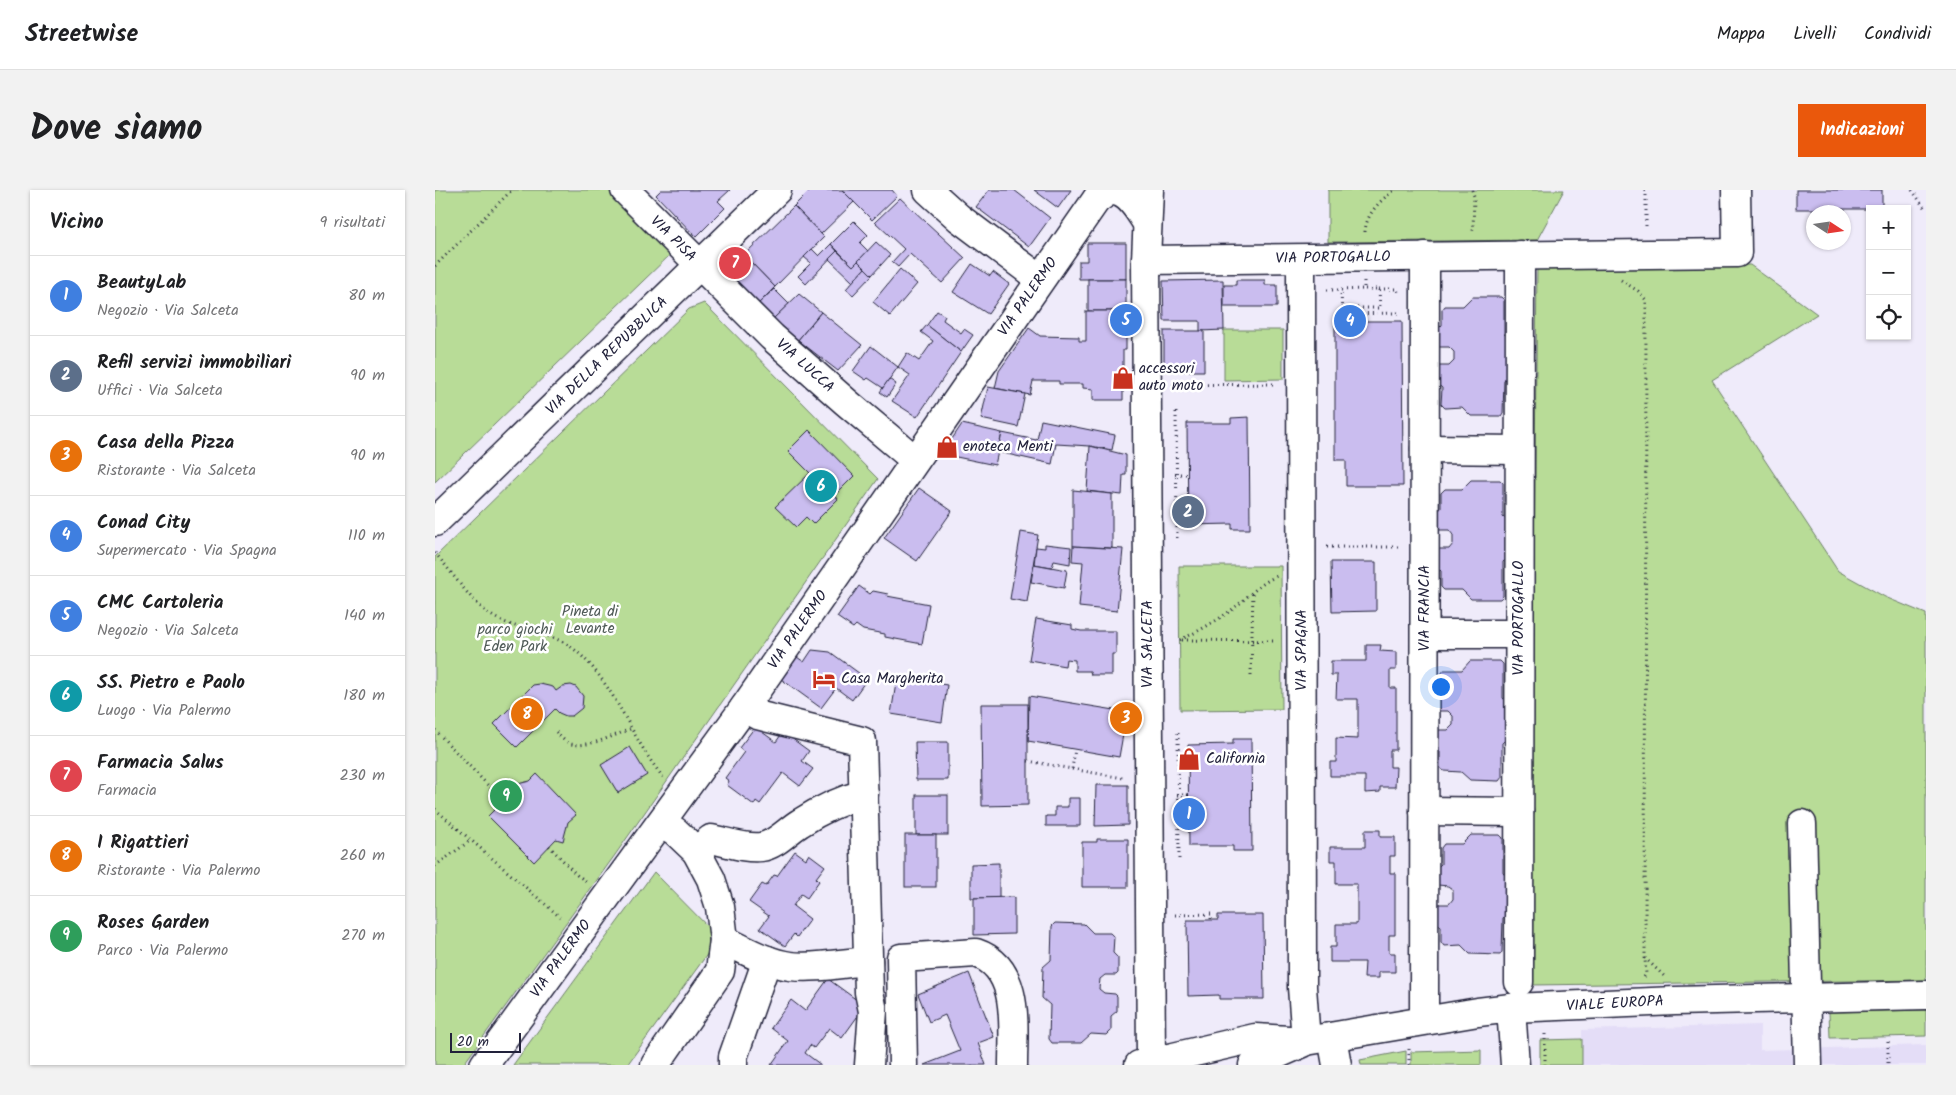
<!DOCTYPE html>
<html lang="it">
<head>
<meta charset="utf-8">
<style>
  body { margin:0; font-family:Kalam,sans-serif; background:#f2f2f2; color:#202124 }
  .controls { position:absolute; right:15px; top:15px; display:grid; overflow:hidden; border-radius:0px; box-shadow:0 1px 4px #0004 }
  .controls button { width:45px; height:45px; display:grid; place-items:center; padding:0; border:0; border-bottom:1px solid #e0e0e0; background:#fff; color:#202124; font:25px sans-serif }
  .compass { position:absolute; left:1371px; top:15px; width:45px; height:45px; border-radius:50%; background:#fff; box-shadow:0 1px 4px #0004; rotate:102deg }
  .scale { position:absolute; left:15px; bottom:12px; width:71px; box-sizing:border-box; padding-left:5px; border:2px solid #22223b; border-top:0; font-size:14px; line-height:18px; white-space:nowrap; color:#22223b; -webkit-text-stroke:4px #fff; paint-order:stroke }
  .you { position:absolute; left:1005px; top:496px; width:18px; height:18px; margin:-12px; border:4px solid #fff; border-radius:50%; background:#1a73e8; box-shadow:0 0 0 8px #1a73e833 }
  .badge { display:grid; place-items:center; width:32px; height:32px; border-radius:50%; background:#ea580c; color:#fff; font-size:16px; font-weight:700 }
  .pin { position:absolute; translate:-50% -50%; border:2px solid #fff; box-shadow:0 1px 5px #0006 }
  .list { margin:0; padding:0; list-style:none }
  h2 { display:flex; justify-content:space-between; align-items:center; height:65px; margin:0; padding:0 20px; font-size:21px }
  h2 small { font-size:16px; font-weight:400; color:#757577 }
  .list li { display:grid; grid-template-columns:32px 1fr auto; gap:15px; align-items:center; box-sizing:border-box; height:80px; padding:0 20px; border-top:1px solid #e0e0e0 }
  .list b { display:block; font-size:19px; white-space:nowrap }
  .list p { margin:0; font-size:16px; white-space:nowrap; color:#757577 }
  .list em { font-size:16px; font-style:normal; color:#757577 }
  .icon { flex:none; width:28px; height:28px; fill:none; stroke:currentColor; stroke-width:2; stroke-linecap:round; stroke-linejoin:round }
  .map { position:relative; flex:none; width:1491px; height:875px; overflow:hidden; border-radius:0px }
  header { display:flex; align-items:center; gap:30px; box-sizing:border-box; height:70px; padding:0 25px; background:#fff; border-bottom:1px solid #e0e0e0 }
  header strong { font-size:24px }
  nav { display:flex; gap:28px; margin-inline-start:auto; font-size:18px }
  .intro { display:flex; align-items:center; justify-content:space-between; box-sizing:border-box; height:120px; padding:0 30px }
  h1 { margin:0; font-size:35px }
  .button { padding:12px 22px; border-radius:0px; background:#ea580c; color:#fff; font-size:18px; font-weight:700 }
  main { display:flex; gap:30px; padding:0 30px }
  aside { flex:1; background:#fff; border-radius:0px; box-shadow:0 1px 4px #0004 }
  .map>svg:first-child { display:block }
  .built { fill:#e4ddf7 }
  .green { fill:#b8dc97; stroke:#6d7f69 }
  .building { fill:#cabdef; stroke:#22223b }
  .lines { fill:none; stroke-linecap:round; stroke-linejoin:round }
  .minor-casing { stroke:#22223b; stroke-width:31 }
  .major-casing { stroke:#22223b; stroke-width:31 }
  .path { stroke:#22223b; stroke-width:3; stroke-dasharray:1 4; stroke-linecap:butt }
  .minor { stroke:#fff; stroke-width:28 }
  .major { stroke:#fff; stroke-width:28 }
  .labels { text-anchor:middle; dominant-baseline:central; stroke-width:5; stroke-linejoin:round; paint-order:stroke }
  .street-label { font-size:15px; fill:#22223b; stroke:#fff }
  .poi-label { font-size:15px; fill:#22223b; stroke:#fff; text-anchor:start }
  .park-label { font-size:15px; fill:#4f5a57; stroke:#fff }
</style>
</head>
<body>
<header>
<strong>Streetwise</strong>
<nav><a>Mappa</a><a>Livelli</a><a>Condividi</a></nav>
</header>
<div class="intro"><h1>Dove siamo</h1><a class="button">Indicazioni</a></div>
<main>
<aside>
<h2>Vicino<small>9 risultati</small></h2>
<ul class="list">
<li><span class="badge" style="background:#3f7fe0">1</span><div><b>BeautyLab</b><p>Negozio · Via Salceta</p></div><em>80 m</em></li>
<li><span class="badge" style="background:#5c6f8a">2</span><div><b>Refil servizi immobiliari</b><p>Uffici · Via Salceta</p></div><em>90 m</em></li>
<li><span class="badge" style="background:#e8710a">3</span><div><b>Casa della Pizza</b><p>Ristorante · Via Salceta</p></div><em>90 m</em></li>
<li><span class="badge" style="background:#3f7fe0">4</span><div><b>Conad City</b><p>Supermercato · Via Spagna</p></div><em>110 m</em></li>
<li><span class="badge" style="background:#3f7fe0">5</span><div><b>CMC Cartoleria</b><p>Negozio · Via Salceta</p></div><em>140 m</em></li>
<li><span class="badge" style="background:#0f9aa8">6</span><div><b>SS. Pietro e Paolo</b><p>Luogo · Via Palermo</p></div><em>180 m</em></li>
<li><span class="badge" style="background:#e0444e">7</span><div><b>Farmacia Salus</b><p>Farmacia</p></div><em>230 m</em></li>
<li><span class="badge" style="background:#e8710a">8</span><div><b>I Rigattieri</b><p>Ristorante · Via Palermo</p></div><em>260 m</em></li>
<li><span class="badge" style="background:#2e9e5b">9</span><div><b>Roses Garden</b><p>Parco · Via Palermo</p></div><em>270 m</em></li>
</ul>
</aside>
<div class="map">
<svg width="1491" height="875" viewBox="0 0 1491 875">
  <rect width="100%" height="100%" fill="#efebfa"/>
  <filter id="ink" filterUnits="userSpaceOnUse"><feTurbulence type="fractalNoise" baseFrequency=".02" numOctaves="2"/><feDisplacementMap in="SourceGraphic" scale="10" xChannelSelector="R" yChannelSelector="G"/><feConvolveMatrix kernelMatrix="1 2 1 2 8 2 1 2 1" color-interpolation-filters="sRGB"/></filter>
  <g filter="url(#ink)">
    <polygon class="built" points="1325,835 1325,860 1491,855 1491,875 1147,875 1147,840"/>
    <g class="green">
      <polygon points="0,0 174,0 237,63 0,292"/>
      <polygon points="893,0 1129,0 1102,50 893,52"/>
      <polygon points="1102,75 1315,75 1382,124 1277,190 1403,381 1450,407 1491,424 1491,790 1095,795"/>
      <polygon points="269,113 443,289 180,665 28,875 0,875 0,367 254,119"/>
      <polygon points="789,140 848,140 848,189 789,190"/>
      <polygon points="744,376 846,376 847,519 745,520"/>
      <polygon points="219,682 284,748 192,875 78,875"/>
      <polygon points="1491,820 1491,846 1395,848 1394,822"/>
      <polygon points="1147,849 1147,875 1105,875 1105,850"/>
      <polygon points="1046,860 1046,875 976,875 976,862"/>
      <polygon points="971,861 971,875 926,875 925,870"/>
    </g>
    <g class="building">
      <polygon points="226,0 295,0 283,11 290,18 261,47 221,5"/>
      <polygon points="375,0 407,0 419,12 386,44 359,16"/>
      <polygon points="407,0 457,0 462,6 437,30"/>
      <polygon points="554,0 579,0 615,28 594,57 541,17"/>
      <polygon points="599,0 636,0 623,18"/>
      <rect x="1361" y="0" width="86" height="19"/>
      <polygon points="465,8 530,68 507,93 475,64 463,77 457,72 469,59 440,32"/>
      <polygon points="359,16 389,47 340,97 309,65"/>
      <polygon points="419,31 433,45 425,53 433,61 418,76 396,54"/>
      <polygon points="441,52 455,65 437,85 423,71"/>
      <polygon points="652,53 691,53 691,89 644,89 644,71 652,71"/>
      <polygon points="396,54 402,61 371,94 363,86 376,73 369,67 377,59 384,66"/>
      <polygon points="402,61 418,76 423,71 430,78 418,92 394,69"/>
      <polygon points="309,65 340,97 322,115 291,82"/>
      <polygon points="537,74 555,86 558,82 574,94 553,124 518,102"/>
      <polygon points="430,78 437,85 418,105 411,99"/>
      <polygon points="465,79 482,94 455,126 438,112"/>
      <rect x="653" y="89" width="38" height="32"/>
      <polygon points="788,90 789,140 765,141 765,131 729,131 728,91"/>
      <polygon points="801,90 830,90 830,95 842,95 842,117 789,117 789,95 801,95"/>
      <polygon points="339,99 354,114 337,130 322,115"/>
      <polygon points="364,104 386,122 363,150 337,130"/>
      <polygon points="1037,107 1066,107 1069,110 1069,144 1076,151 1076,182 1069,190 1068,223 1066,226 1036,226 1027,217 1010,218 1006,214 1007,198 1001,193 1004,176 1014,176 1019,171 1019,162 1014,157 1004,157 1001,141 1007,135 1007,120 1010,116 1028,116"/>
      <polygon points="502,121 510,126 508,130 526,143 529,139 538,145 526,162 492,135"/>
      <polygon points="651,121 691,121 691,160 688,160 688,210 658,210 658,199 648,198 648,194 624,194 624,191 598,191 595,205 560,198 564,181 594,138 605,146 644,147 644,151 651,151"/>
      <polygon points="386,122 427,155 403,181 363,150"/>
      <polygon points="900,131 967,131 968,296 911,296 911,270 900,270"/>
      <polygon points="492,135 526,162 482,227 457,211 475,185 463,177 472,163 484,171 498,151 486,142"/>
      <rect x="729" y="141" width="40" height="40"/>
      <polygon points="436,156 463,177 448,198 433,188 431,190 418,181"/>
      <polygon points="454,189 461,194 452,207 445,202"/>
      <polygon points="553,197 590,204 583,237 546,229"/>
      <polygon points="814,227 815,339 797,339 797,334 753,335 752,233 796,233 796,228"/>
      <polygon points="606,230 680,245 677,260 655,256 621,254 602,250"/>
      <polygon points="527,234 567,243 560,275 507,264"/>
      <polygon points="374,240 419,286 400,305 403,309 378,334 371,327 361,337 340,317 375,283 353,261"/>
      <polygon points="567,243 621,254 617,274 563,262"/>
      <polygon points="655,256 691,265 691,285 688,285 687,305 652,301"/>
      <polygon points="1036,290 1065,290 1068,293 1068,327 1076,334 1075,365 1068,372 1068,406 1065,409 1036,409 1027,400 1009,400 1006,397 1006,381 1001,376 1003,359 1014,359 1018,354 1018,345 1014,340 1003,340 1001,324 1006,318 1006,303 1010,299 1027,299"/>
      <polygon points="484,298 517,321 482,371 449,348"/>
      <polygon points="638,300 677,304 677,358 638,356"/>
      <polygon points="586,342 603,345 592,412 575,409"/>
      <polygon points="610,354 636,357 635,374 619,371 617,377 599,374 601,357 610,358"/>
      <polygon points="638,356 688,359 682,421 644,417 648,372 637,371"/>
      <polygon points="896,372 941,372 941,421 897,422"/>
      <polygon points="599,374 632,380 629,398 596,392"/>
      <polygon points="424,396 435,404 438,401 453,404 452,406 494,414 487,454 450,447 450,444 428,440 421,435 418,438 402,427"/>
      <polygon points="601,429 637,435 637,439 646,441 681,441 681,464 677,464 677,485 656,485 655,481 640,481 640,470 631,469 630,476 594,470"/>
      <polygon points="931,455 946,455 945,461 961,462 961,480 955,480 955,498 961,498 961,560 955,560 955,577 961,577 960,597 945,597 945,602 930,603 930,586 895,586 895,572 901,572 901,548 923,549 923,509 901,509 902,485 896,485 896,471 931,471"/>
      <polygon points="377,460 395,462 432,489 417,510 401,498 386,518 346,489 362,467 369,472"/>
      <polygon points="1035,471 1065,471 1068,474 1068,508 1075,516 1075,546 1067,553 1067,587 1064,591 1035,590 1026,582 1009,581 1005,578 1005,562 1000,557 1003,540 1013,540 1018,535 1018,526 1013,521 1003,521 1001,505 1006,499 1006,484 1009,480 1027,480"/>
      <polygon points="462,487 512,495 507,532 456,524"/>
      <polygon points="105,494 118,497 121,501 128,496 136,495 141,497 148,506 147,518 137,526 131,526 124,523 120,519 82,557 59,534 98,495"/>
      <polygon points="594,506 692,522 684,567 593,551"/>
      <polygon points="546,514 593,514 593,615 547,616"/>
      <polygon points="320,537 341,552 348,542 374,561 367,571 378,579 365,596 348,583 325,614 321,611 319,615 292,595 294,591 290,588 309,562 304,558"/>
      <polygon points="798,549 816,549 817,661 798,661 798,656 754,656 753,555 798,554"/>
      <polygon points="480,552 513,552 513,590 481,590"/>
      <polygon points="195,557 212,585 183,603 166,575"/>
      <polygon points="102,584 141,625 133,632 128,651 121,649 99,672 53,626 76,603 74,596 95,591"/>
      <polygon points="661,595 693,595 693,635 660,636"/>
      <rect x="481" y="605" width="32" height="40"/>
      <polygon points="633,608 645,608 645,636 611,636 611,626 620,626 620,617 633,617"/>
      <polygon points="930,640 945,640 945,647 960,647 960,666 955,666 955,683 960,683 960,745 954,745 954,763 960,763 960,782 944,782 944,788 929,788 930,772 895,772 895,757 901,757 901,734 922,734 922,694 901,694 901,671 895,671 895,657 930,657"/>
      <rect x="470" y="645" width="31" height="52"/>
      <polygon points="1036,645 1065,645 1068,648 1068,682 1075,690 1075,720 1068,728 1067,762 1065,765 1035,764 1026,755 1009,756 1006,752 1006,736 1000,731 1003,714 1014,714 1018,709 1018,700 1013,696 1003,695 1001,679 1006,674 1006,658 1009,654 1027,654"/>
      <polygon points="662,649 693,649 693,697 647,697 647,652 662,652"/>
      <polygon points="360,661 371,669 374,664 390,676 381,688 384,691 372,708 366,704 358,716 375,729 362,747 359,744 350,756 325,738 334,726 314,712 327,694 331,696 339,685 342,686"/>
      <polygon points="564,673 564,708 536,708 536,674"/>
      <polygon points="579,707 579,744 539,745 539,708"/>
      <polygon points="783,725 828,725 829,809 784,809 784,805 753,806 752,730 783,730"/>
      <polygon points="620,733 649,734 658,743 675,743 679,747 678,763 683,768 683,783 681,785 670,785 665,789 664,799 669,803 680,804 682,806 682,821 676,826 676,841 672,845 656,844 646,853 617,853 614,849 615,815 607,808 608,777 616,770 617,736"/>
      <polygon points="534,783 559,847 543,853 551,875 489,875 525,861 510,825 494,832 483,804"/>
      <polygon points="393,789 430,816 407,848 394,838 379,858 375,855 370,863 386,875 336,875 353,851 336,838 356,810 370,821"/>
    </g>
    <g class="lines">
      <defs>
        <g id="minor">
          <polyline points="190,0 337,147 411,212 480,270"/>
          <polyline points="493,0 524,28 605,89"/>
          <polyline points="714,0 711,70 716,875"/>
          <path d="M662,9c4,-2 9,-7 14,-8 18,-1 28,21 36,32"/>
          <polyline points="866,69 867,797 871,851"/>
          <polyline points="711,70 1302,63 1301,0"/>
          <polyline points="990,259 1084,260"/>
          <polyline points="0,332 342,0"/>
          <polyline points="990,444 1084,444"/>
          <polyline points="309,518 322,525 427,551 434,802 438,821 434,875"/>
          <polyline points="989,621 1084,622"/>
          <polyline points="1367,634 1373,875"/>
          <path d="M261,661l15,-12c15,3 35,10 50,8 15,-2 27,-17 39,-24 20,-13 41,-23 64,-29"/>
          <path d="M289,750c21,10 43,23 66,26 25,3 53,-3 78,-5"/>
          <polyline points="1084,792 1085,65"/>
          <polyline points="1076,818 1080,875"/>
          <polyline points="989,830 990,66"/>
          <polyline points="897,847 902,875"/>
          <polyline points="49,875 309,518 668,0"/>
          <polyline points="220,875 285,781 289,750 285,717 276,689 261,661 241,642 227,632"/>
          <polyline points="298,875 298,867 332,770"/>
          <path d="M468,875l-2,-107 75,-5c45,15 37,74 37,112"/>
        </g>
        <g id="major">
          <polyline points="704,875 820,848 871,851 1043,822 1076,818 1240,811 1491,805"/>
          <polyline points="818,875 868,853"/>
        </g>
      </defs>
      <use href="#minor" class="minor-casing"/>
      <use href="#major" class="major-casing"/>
      <g class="path">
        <polyline points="1037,0 1039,6 1038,42"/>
        <polyline points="1211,0 1211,39"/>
        <polyline points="1477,0 1491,20"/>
        <path d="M930,42c1,-18 15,-32 30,-42"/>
        <polyline points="0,76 77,0"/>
        <polyline points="1186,90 1203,101 1211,110 1210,768 1229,786"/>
        <polyline points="929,91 929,99 906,100 907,124 963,123"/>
        <polyline points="944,99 962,99 963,102"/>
        <polyline points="892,100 906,100"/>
        <polyline points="907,118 945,118 944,99 929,99"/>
        <polyline points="737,195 841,194"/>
        <polyline points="741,222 742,349"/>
        <polyline points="740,284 752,284"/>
        <polyline points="892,357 964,357"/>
        <path d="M0,363c17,19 36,49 56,62 23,16 62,16 84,35 40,33 55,87 88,127"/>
        <path d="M745,450c19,-9 37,-19 54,-32 14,-11 26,-25 43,-32"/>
        <polyline points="747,450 841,451"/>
        <polyline points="816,485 818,401"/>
        <polyline points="0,540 68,611"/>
        <path d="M121,542c4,4 7,8 12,11 16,7 47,-8 63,-14"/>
        <polyline points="743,543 744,670"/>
        <polyline points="593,571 637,579 640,559"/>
        <polyline points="637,579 688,588"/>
        <polyline points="742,605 754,605"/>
        <polyline points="0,619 125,727"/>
        <polyline points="114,656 142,685 151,691"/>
        <polyline points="0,676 36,650"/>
        <polyline points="740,725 776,724 776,730"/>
        <polyline points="1209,787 1211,784 1210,769"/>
        <polyline points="1453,852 1453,875"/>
        <polyline points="974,875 974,859"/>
        <polyline points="1110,875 1110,841"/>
      </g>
      <use href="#minor" class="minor"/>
      <use href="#major" class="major"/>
    </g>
  </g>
  <defs>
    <symbol id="shop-bare" viewBox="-9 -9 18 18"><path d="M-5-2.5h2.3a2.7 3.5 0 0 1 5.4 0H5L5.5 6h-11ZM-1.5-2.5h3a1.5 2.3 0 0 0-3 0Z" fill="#c8321e" stroke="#fff" stroke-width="2.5" paint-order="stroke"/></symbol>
    <symbol id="hotel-bare" viewBox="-9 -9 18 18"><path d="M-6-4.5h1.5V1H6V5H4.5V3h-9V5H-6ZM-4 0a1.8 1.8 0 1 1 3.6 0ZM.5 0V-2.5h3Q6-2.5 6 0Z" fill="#c8321e" stroke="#fff" stroke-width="2.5" paint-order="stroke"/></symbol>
  </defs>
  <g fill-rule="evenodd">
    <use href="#shop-bare" x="672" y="172" width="32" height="32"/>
    <use href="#shop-bare" x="496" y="241" width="32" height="32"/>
    <use href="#hotel-bare" x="373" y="473" width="32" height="32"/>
    <use href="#shop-bare" x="738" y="553" width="32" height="32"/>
  </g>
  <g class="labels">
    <g class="street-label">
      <text transform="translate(238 49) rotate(45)">VIA PISA</text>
      <text transform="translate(898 68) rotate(-1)">VIA PORTOGALLO</text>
      <text transform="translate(593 107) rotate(-55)">VIA PALERMO</text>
      <text transform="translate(172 166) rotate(-44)">VIA DELLA REPUBBLICA</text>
      <text transform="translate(370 176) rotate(42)">VIA LUCCA</text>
      <text transform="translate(990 418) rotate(-90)">VIA FRANCIA</text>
      <text transform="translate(1084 428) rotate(-90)">VIA PORTOGALLO</text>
      <text transform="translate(363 440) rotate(-55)">VIA PALERMO</text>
      <text transform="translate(713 454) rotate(-90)">VIA SALCETA</text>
      <text transform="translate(867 460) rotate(-90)">VIA SPAGNA</text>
      <text transform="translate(126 769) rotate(-54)">VIA PALERMO</text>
      <text transform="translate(1180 814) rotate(-3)">VIALE EUROPA</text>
    </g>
    <g class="poi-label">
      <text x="704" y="179">accessori<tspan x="704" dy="17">auto moto</tspan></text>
      <text x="528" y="257">enoteca Menti</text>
      <text x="406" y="489">Casa Margherita</text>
      <text x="771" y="569">California</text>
    </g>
    <g class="park-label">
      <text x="155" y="422">Pineta di<tspan x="155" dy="17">Levante</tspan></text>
      <text x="80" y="440">parco giochi<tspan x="80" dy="17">Eden Park</tspan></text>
    </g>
  </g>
</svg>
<div class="controls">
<button>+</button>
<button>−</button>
<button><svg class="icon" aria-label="locate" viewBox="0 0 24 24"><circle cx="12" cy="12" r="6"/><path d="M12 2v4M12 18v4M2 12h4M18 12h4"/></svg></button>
</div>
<svg class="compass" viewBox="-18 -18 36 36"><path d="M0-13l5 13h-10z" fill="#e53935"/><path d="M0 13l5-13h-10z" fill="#757577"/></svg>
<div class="scale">20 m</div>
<div class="you"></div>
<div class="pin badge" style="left:754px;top:624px;background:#3f7fe0">1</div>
<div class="pin badge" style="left:753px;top:322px;background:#5c6f8a">2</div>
<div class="pin badge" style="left:691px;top:528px;background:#e8710a">3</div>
<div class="pin badge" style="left:915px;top:131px;background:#3f7fe0">4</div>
<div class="pin badge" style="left:691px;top:130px;background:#3f7fe0">5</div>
<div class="pin badge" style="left:386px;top:296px;background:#0f9aa8">6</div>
<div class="pin badge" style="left:300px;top:73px;background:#e0444e">7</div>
<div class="pin badge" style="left:92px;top:524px;background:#e8710a">8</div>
<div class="pin badge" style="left:71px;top:606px;background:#2e9e5b">9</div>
</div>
</main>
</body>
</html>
